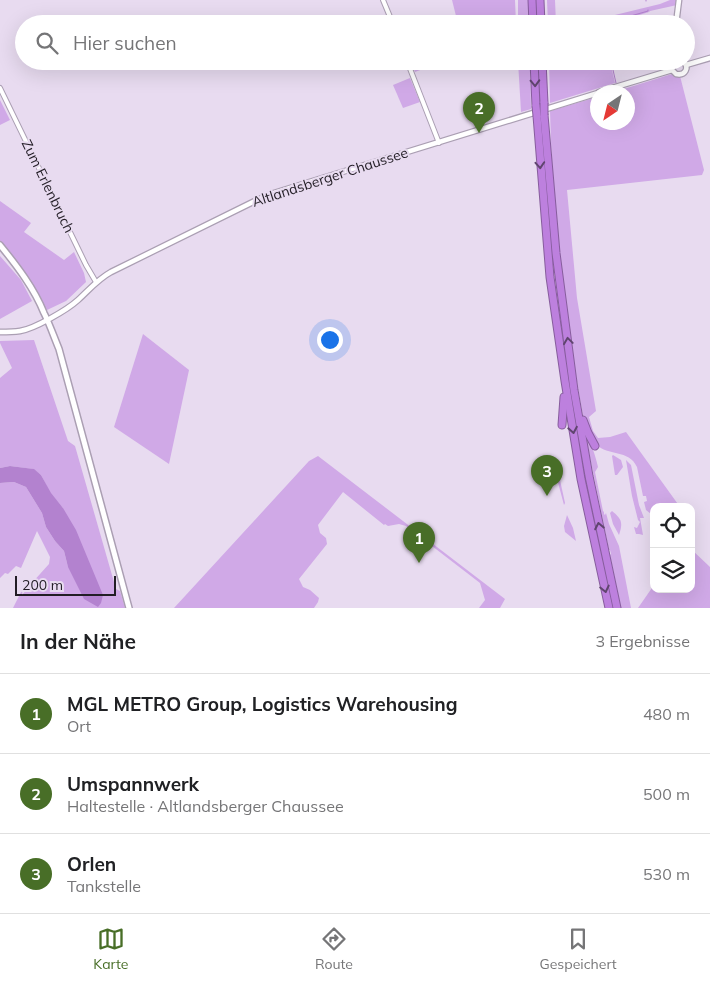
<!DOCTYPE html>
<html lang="de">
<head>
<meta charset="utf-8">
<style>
  body { margin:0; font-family:Mulish,sans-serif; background:#f2f2f2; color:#202124 }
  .controls { position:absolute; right:15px; bottom:15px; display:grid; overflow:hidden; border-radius:10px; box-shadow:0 5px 20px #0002 }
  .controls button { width:45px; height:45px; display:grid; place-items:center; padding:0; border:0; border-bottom:1px solid #e0e0e0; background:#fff; color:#202124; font:25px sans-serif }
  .compass { position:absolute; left:590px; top:85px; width:45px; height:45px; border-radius:50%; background:#fff; box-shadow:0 5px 20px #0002; rotate:215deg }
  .scale { position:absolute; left:15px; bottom:12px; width:101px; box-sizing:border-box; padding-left:5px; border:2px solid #221d25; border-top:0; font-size:14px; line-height:18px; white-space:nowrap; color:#221d25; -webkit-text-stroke:4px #e8dbf0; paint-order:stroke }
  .you { position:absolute; left:329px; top:339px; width:18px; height:18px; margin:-12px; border:4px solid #fff; border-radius:50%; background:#1a73e8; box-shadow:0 0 0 8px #1a73e833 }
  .badge { display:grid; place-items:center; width:32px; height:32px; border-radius:50%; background:#486e27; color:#fff; font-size:16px; font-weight:700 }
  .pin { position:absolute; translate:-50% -41px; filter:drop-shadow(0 1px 2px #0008) }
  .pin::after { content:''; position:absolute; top:26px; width:18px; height:15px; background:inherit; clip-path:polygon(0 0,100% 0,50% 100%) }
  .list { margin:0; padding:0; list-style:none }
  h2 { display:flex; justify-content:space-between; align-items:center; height:65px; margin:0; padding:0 20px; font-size:21px }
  h2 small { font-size:16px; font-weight:400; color:#757577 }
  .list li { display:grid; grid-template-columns:32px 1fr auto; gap:15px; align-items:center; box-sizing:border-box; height:80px; padding:0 20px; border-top:1px solid #e0e0e0 }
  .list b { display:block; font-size:19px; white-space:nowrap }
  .list p { margin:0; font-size:16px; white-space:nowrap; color:#757577 }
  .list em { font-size:16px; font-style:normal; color:#757577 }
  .icon { flex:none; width:28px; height:28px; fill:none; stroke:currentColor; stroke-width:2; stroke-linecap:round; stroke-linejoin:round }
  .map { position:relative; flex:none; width:710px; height:608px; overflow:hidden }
  .search { position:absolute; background:#fff; box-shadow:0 5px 20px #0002; left:15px; right:15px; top:15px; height:55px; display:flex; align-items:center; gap:12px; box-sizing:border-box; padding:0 18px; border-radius:28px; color:#757577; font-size:19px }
  .sheet { height:305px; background:#fff }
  nav { display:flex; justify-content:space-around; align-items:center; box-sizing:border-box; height:70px; border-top:1px solid #e0e0e0; background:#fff; font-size:14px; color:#757577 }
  nav a { display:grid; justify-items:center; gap:2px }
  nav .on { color:#486e27 }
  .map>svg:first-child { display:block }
  .green { fill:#d0a9e7 }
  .water { fill:#b382cf }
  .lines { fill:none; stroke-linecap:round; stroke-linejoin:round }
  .stream { stroke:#b382cf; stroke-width:1 }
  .minor-casing { stroke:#ab9fb3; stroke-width:6 }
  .tertiary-casing { stroke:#ab9fb3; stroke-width:7 }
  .secondary-casing { stroke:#ab9fb3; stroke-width:8 }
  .motorway-casing { stroke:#875d9d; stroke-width:9 }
  .minor { stroke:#fff; stroke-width:4 }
  .tertiary { stroke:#fff; stroke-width:4.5 }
  .secondary { stroke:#fff; stroke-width:5 }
  .motorway { stroke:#bd80de; stroke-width:7 }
  .motorway-bridge-casing { stroke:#875d9d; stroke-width:9; stroke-linecap:butt }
  .motorway-bridge { stroke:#bd80de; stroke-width:7 }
  .oneway { stroke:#60456f }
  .labels { text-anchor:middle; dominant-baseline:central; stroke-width:4; stroke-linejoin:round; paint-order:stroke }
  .street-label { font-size:14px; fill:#221d25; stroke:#e8dbf0 }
</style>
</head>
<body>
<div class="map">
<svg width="710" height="608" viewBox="0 0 710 608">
  <rect width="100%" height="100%" fill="#e8dbf0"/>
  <g class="green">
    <polygon points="452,0 515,0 516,24 458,24"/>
    <polygon points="518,0 528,0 529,24 518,24"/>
    <polygon points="547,0 555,0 556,24 548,24"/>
    <polygon points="670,0 678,0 677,5 650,11 649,12 613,23 606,24 578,24 660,4"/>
    <polygon points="411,61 443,61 415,72"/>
    <polygon points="518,61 530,61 531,109 521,112"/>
    <polygon points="549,61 610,61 615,83 550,103"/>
    <path d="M672,74l8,2 24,94 -2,5 -135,15 10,108 19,113 -7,6 4,14 5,7 12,-1 16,-5 54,75h-26v4l-3,3 -5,-4 -2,-8 3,-1 -1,-5h-3l-6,-29c-8,-18 -30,-11 -40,-22 -7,-7 -12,-19 -14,-29 -18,-100 -31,-203 -33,-305l47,-14 1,25h30v-30h-14z"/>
    <polygon points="410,78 420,102 403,108 393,85"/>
    <polygon points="0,100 10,120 0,125"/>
    <polygon points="0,201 31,223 24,232 64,260 74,252 84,273 86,282 66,301 47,310 26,274 0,242"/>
    <polygon points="0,256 21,280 32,301 0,319"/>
    <polygon points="143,334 189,370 169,464 114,427"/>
    <polygon points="34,340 68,441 75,446 116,589 120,591 125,608 13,608 26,582 29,585 31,584 49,564 50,557 37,531 21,568 16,566 8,574 5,573 0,578 0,483 1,483 14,482 26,487 42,513 46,527 55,541 64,551 68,567 63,508 50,493 41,475 33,469 10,466 0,468 0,378 12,368 0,343 0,341"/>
    <path d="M585,433c7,12 10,21 13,34l-3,5 8,39 1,1v2l1,1 1,-2 3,11 10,22 12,62h-10l-11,-53 1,-1 -1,-4h-1z"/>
    <polygon points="613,455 621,460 623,467 617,475 615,475 612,456"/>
    <polygon points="318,456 505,599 500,608 479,608 485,600 480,583 406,526 399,524 388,526 385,524 384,525 343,492 318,525 320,533 326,538 327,544 299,579 303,587 310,590 319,598 318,602 314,608 174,608 309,461"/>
    <polygon points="555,457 565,503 564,505 552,460"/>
    <polygon points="626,460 631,465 639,505 644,518 640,518 643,535 639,534 636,534 634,527 637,528 640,522 638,520 632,496"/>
    <path d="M612,511c10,8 11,12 7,24l-6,-11 -3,-11z"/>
    <polygon points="567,515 573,528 576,541 565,532 564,526"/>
    <polygon points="691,549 710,567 710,608 638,608 654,585 654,589 691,589"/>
  </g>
  <polygon class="water" points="10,466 34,469 41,475 51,493 63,508 76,530 103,595 101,603 98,607 84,599 68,567 64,551 55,541 46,527 42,513 26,487 14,482 0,483 0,468"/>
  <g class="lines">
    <g class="stream">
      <polyline points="646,0 646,1"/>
      <polyline points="603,24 648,11 648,10"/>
      <polyline points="611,61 616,83"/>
      <polyline points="608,87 614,85"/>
    </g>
    <defs>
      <g id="minor">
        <polyline points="383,0 393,24"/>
        <polyline points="407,61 439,143"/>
        <polyline points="0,88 86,265 96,282"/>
      </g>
      <g id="tertiary">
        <polyline points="676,24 679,0"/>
        <path d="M675,61l-2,3 -1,6 4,4c9,2 14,-6 7,-13"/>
        <polyline points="686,65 710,58"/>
        <polyline points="599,92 672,70"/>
        <path d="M0,332c6,0 13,0 20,-1 14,-2 47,-21 58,-31 11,-10 20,-21 33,-28l146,-72 17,-7 324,-100"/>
      </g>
      <path id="secondary" d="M0,245c17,21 34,43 44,68 6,12 10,24 15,36l70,259"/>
      <g id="motorway">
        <polyline points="532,0 533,24"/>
        <polyline points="540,0 541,24"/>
        <polyline points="534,61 536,106"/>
        <polyline points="542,61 544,103"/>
        <polyline points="544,115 556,253 574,390 589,476 617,608"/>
        <polyline points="537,116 550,277 565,381 581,479 609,608"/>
        <polyline points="583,420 588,433 595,446"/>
        <polyline points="562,425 564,397"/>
      </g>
    </defs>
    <use href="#minor" class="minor-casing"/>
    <use href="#tertiary" class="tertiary-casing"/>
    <use href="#secondary" class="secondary-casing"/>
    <use href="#motorway" class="motorway-casing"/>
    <use href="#minor" class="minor"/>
    <use href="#tertiary" class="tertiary"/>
    <use href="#secondary" class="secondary"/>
    <use href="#motorway" class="motorway"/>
    <defs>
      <g id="motorway-bridge">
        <polyline points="544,103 544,115"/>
        <polyline points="536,106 537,116"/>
      </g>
    </defs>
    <use href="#motorway-bridge" class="motorway-bridge-casing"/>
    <use href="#motorway-bridge" class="motorway-bridge"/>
  </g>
  <defs><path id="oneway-chevron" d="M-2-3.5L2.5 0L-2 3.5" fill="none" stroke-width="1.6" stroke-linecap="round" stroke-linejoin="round" transform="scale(1.25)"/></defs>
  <g class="oneway">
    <use href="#oneway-chevron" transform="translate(535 83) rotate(88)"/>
    <use href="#oneway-chevron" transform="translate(540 165) rotate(86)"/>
    <use href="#oneway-chevron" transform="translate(568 341) rotate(-98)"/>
    <use href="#oneway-chevron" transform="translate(573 430) rotate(80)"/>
    <use href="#oneway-chevron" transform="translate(599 526) rotate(-101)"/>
    <use href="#oneway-chevron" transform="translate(605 589) rotate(77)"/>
  </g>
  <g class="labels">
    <g class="street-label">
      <text transform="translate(330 177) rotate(-18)">Altlandsberger Chaussee</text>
      <text transform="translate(48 186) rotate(64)">Zum Erlenbruch</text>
    </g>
  </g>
</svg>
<div class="controls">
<button><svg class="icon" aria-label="locate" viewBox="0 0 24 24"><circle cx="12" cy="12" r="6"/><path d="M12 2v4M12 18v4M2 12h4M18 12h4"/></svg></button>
<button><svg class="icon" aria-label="layers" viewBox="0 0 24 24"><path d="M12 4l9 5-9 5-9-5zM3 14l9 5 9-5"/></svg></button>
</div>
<svg class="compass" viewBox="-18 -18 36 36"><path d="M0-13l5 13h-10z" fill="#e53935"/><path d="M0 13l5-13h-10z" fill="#757577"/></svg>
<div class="scale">200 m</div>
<div class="you"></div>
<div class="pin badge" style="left:419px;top:563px">1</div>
<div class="pin badge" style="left:479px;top:133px">2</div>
<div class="pin badge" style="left:547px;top:496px">3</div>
<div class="search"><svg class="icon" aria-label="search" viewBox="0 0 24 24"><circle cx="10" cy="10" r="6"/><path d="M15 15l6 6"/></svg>Hier suchen</div>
</div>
<section class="sheet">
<h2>In der Nähe<small>3 Ergebnisse</small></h2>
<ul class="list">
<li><span class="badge">1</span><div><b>MGL METRO Group, Logistics Warehousing</b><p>Ort</p></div><em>480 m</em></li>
<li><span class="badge">2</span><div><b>Umspannwerk</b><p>Haltestelle · Altlandsberger Chaussee</p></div><em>500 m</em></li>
<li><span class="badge">3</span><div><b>Orlen</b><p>Tankstelle</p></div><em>530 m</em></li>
</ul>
</section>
<nav>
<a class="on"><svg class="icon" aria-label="map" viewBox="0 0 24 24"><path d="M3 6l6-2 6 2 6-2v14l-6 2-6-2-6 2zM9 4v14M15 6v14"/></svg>Karte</a>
<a><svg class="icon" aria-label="directions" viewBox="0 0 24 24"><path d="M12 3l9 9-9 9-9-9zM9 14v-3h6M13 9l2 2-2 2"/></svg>Route</a>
<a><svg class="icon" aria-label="saved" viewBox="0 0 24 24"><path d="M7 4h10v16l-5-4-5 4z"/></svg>Gespeichert</a>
</nav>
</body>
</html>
